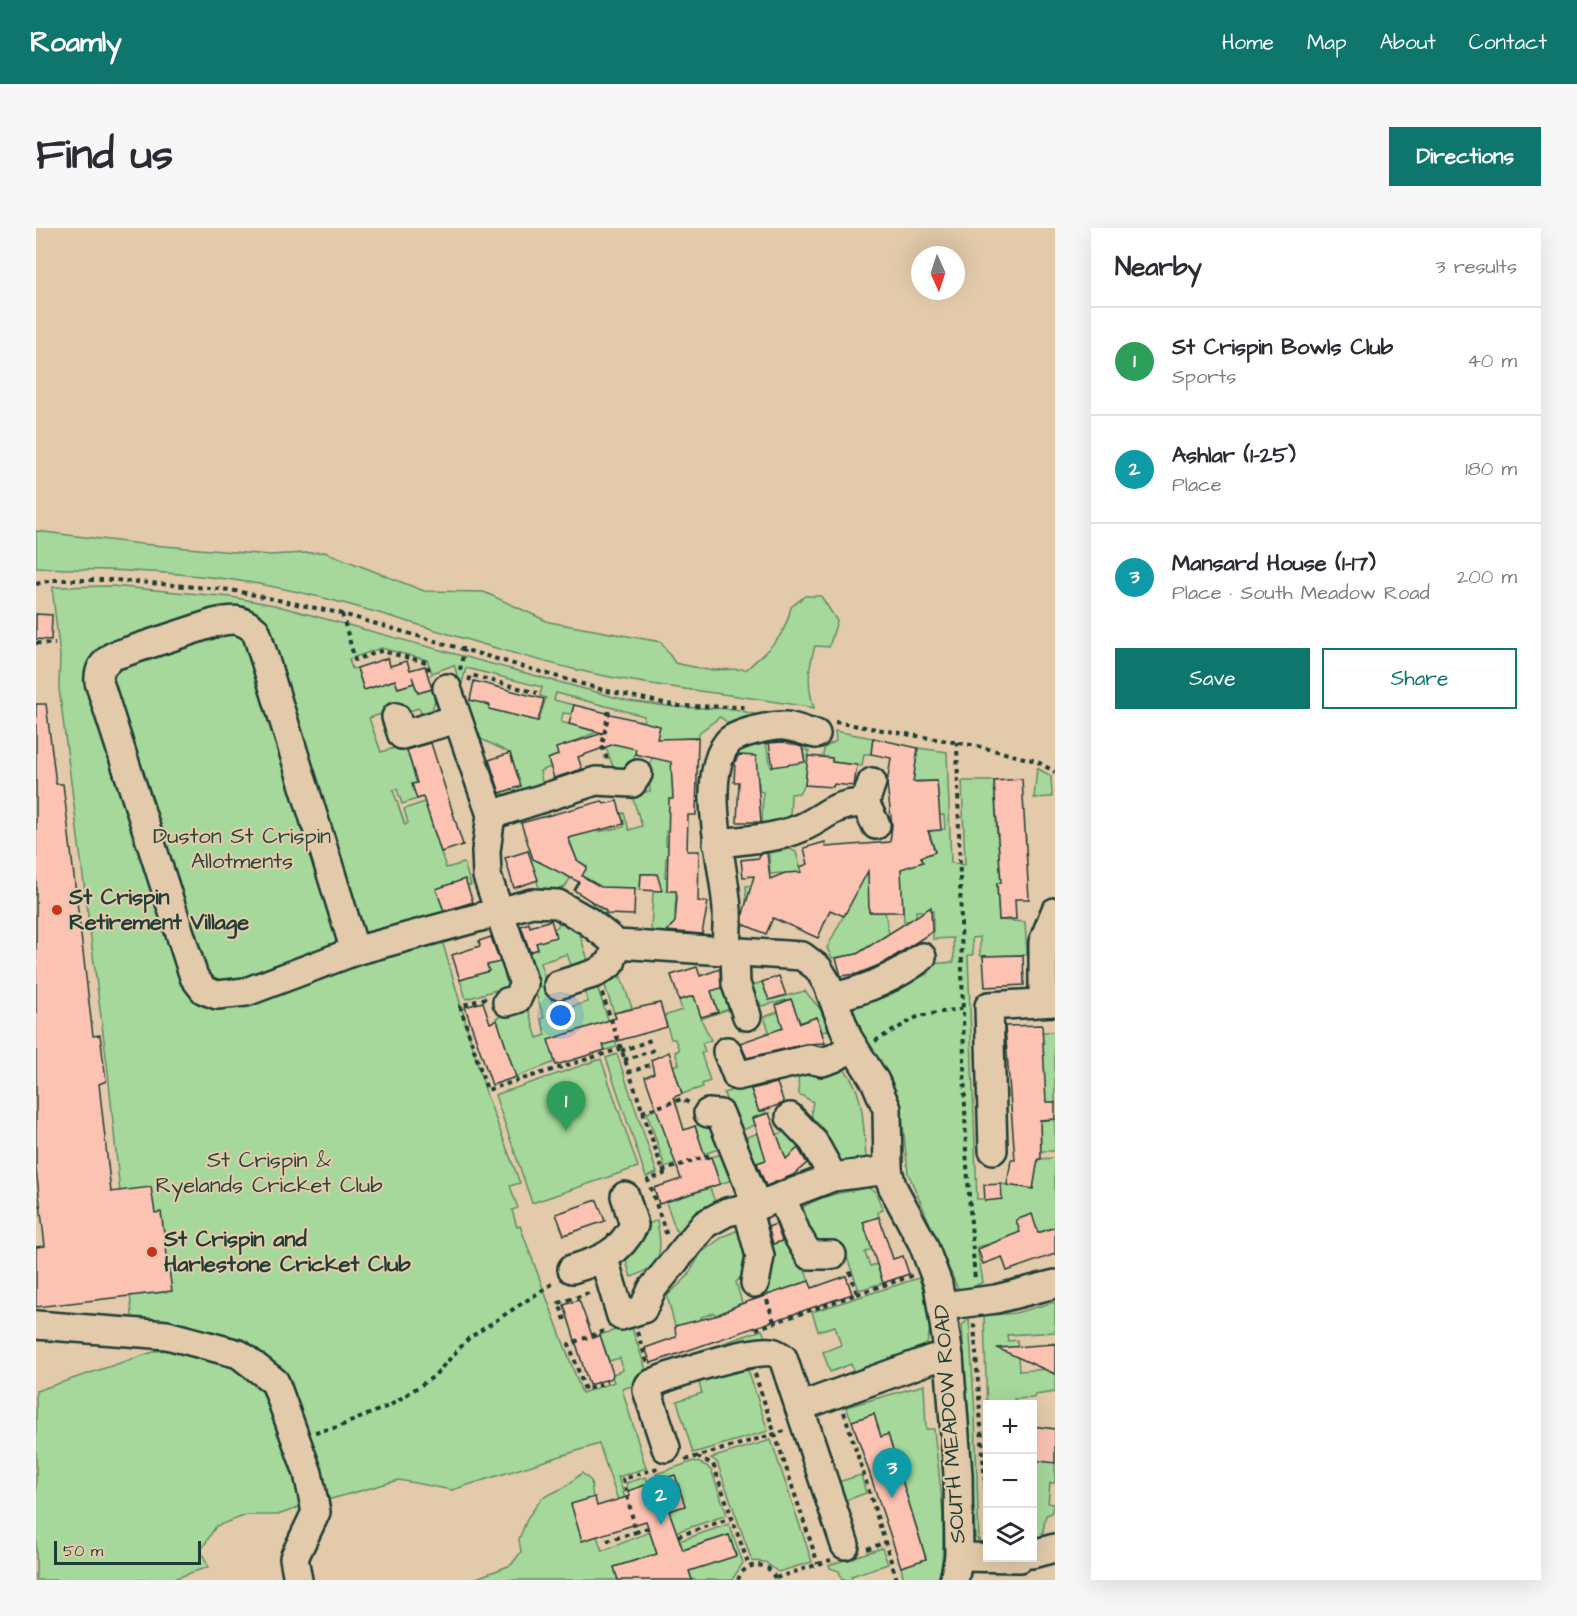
<!DOCTYPE html>
<html lang="en">
<head>
<meta charset="utf-8">
<style>
  body { margin:0; font-family:"Architects Daughter",sans-serif; background:#f7f7f7; color:#2b2b33 }
  .controls { position:absolute; right:18px; bottom:18px; display:grid; overflow:hidden; border-radius:0px; box-shadow:0 6px 24px #0002 }
  .controls button { width:54px; height:54px; display:grid; place-items:center; padding:0; border:0; border-bottom:2px solid #e1e1e2; background:#fff; color:#2b2b33; font:30px sans-serif }
  .compass { position:absolute; left:875px; top:18px; width:54px; height:54px; border-radius:50%; background:#fff; box-shadow:0 6px 24px #0002; rotate:177deg }
  .scale { position:absolute; left:18px; bottom:15px; width:147px; box-sizing:border-box; padding-left:6px; border:3px solid #1f3d34; border-top:0; font-size:16px; line-height:21px; white-space:nowrap; color:#1f3d34; -webkit-text-stroke:4px #e2caaa; paint-order:stroke }
  .you { position:absolute; left:525px; top:788px; width:21px; height:21px; margin:-15px; border:4px solid #fff; border-radius:50%; background:#1a73e8; box-shadow:0 0 0 9px #1a73e833 }
  .badge { display:grid; place-items:center; width:39px; height:39px; border-radius:50%; background:#0f766e; color:#fff; font-size:20px; font-weight:700 }
  .pin { position:absolute; translate:-50% -50px; filter:drop-shadow(0 2px 3px #0008) }
  .pin::after { content:''; position:absolute; top:32px; width:21px; height:18px; background:inherit; clip-path:polygon(0 0,100% 0,50% 100%) }
  .list { margin:0; padding:0; list-style:none }
  h2 { display:flex; justify-content:space-between; align-items:center; height:78px; margin:0; padding:0 24px; font-size:26px }
  h2 small { font-size:20px; font-weight:400; color:#7c7c81 }
  .list li { display:grid; grid-template-columns:39px 1fr auto; gap:18px; align-items:center; box-sizing:border-box; height:108px; padding:0 24px; border-top:2px solid #e1e1e2 }
  .list b { display:block; font-size:22px; white-space:nowrap }
  .list p { margin:0; font-size:20px; white-space:nowrap; color:#7c7c81 }
  .list em { font-size:20px; font-style:normal; color:#7c7c81 }
  .actions { display:flex; gap:12px; padding:18px 24px }
  .actions a { flex:1; padding:14px 0; border:2px solid #0f766e; border-radius:0px; text-align:center; font-size:21px; color:#0f766e }
  .actions .main { background:#0f766e; color:#fff }
  .icon { flex:none; width:33px; height:33px; fill:none; stroke:currentColor; stroke-width:2; stroke-linecap:round; stroke-linejoin:round }
  .map { position:relative; flex:none; width:1019px; height:1352px; overflow:hidden; border-radius:0px }
  header { display:flex; align-items:center; gap:36px; box-sizing:border-box; height:84px; padding:0 30px; background:#0f766e; color:#fff }
  header strong { font-size:28px }
  nav { display:flex; gap:33px; margin-inline-start:auto; font-size:21px }
  .intro { display:flex; align-items:center; justify-content:space-between; box-sizing:border-box; height:144px; padding:0 36px }
  h1 { margin:0; font-size:42px }
  .button { padding:15px 27px; border-radius:0px; background:#0f766e; color:#fff; font-size:21px; font-weight:700 }
  main { display:flex; gap:36px; padding:0 36px }
  aside { flex:1; background:#fff; border-radius:0px; box-shadow:0 6px 24px #0002 }
  .map>svg:first-child { display:block }
  .green { fill:#a5d89a; stroke:#628a67; stroke-width:1.5 }
  .building { fill:#fcc2b2; stroke:#1f3d34; stroke-width:1.5 }
  .lines { fill:none; stroke-linecap:round; stroke-linejoin:round }
  .minor-casing { stroke:#1f3d34; stroke-width:32 }
  .path { stroke:#1f3d34; stroke-width:4; stroke-dasharray:4.5 4.5; stroke-linecap:butt }
  .minor { stroke:#e2caaa; stroke-width:27 }
  .poi-dot { fill:#c8321e; stroke:#e2caaa; stroke-width:2 }
  .labels { text-anchor:middle; dominant-baseline:central; stroke-width:4.5; stroke-linejoin:round; paint-order:stroke }
  .park-label { font-size:22px; fill:#264539; stroke:#e2caaa }
  .poi-label { font-size:22px; font-weight:bold; fill:#1f3d34; stroke:#e2caaa; text-anchor:start }
  .street-label { font-size:22px; fill:#1f3d34; stroke:#e2caaa }
</style>
</head>
<body>
<header>
<strong>Roamly</strong>
<nav><a>Home</a><a>Map</a><a>About</a><a>Contact</a></nav>
</header>
<div class="intro"><h1>Find us</h1><a class="button">Directions</a></div>
<main>
<div class="map">
<svg width="1019" height="1352" viewBox="0 0 1019 1352">
  <rect width="100%" height="100%" fill="#e2caaa"/>
  <filter id="ink" filterUnits="userSpaceOnUse"><feTurbulence type="fractalNoise" baseFrequency=".0167" numOctaves="2"/><feDisplacementMap in="SourceGraphic" scale="12" xChannelSelector="R" yChannelSelector="G"/><feConvolveMatrix kernelMatrix="1 2 1 2 8 2 1 2 1" color-interpolation-filters="sRGB"/></filter>
  <g filter="url(#ink)">
    <g class="green">
      <path d="M0,303l105,13 128,11 56,-3 99,39 60,1 65,30 112,20 14,21 33,7 39,-1c23,-22 37,-29 44,-62l14,-11h16l16,25 -8,26 -14,-1c-7,23 -8,39 -1,62 -76,-14 -153,-19 -228,-36 -112,-25 -220,-70 -333,-89 -71,-12 -145,-13 -217,-15z"/>
      <path d="M75,358l120,11 43,8 355,96 45,6 61,2 42,11 -42,8 -15,-11 -20,15 -2,6 -27,1 2,55 9,38 -16,-1v14l15,1 -11,12h-4l-1,19 21,2 -9,5 -2,29 3,10 -7,3 3,7h-18l-5,-4 3,-55h-13l-1,16 -5,-1 -29,25c-16,-3 -19,-24 -24,-38l5,-10 -7,-4 -15,25 -8,3 -18,-2 -11,-37 26,-9 23,18 -8,-22 28,-9 1,3 26,-5 -3,-13 3,-1 5,17 13,-4 -10,-30 18,-5 -1,-20 10,-45 -24,28 -4,14 -16,4 -10,-27 3,-11 25,14 6,-28 4,2 1,-6 -88,-23 -2,7 20,5 -3,9 -8,-1 -2,9 36,10 -19,8 -19,15 -11,4 3,8 -11,4 2,11 -5,5 -29,9 -8,-3 21,-7 -11,-33 -31,-15 -11,-32 2,-6 20,5v4l48,12 8,-23 -6,-2 2,-9 -76,-19 -5,19 -7,-22 -22,8 -5,-13 -46,-12 -32,11 3,10 5,-1 7,22 31,-10 3,8 16,-5 4,10 14,-4 3,11 -3,10 -11,3 -2,-5 -13,4 -3,-5 -34,11 12,34 24,-7 12,38 -5,1 5,15 -15,5 -5,-15 -4,1 12,35 3,-2 -4,-14 21,-7 21,66 18,-5 7,22 -34,4 7,23 -9,4 52,180 33,87 -10,3 8,22 -6,2 5,17 3,-1 62,167 32,-11 -3,-7 12,-5 -3,-12 -11,3 -9,-26 31,-10 15,45 116,-40 6,14 -146,45 24,79 -28,9 7,21 -7,2 -19,-56 -147,46 -53,-10 -75,21 -48,-128 -143,-49 -25,-252 -49,-384 1,-32 -7,-60v-9z"/>
      <polygon points="799,503 837,510 835,526 828,526 826,538 796,534 796,530 787,529 788,520 800,513"/>
      <polygon points="729,511 735,539 768,530 767,521 773,523 769,557 763,565 755,566 754,591 726,598 727,564 723,563 723,555 715,555 717,529 700,527 701,521"/>
      <polygon points="882,520 911,524 915,635 929,637 926,553 958,553 961,608 989,606 990,611 962,612 965,655 961,656 963,692 989,694 991,727 947,728 944,727 944,709 936,710 937,727 932,727 941,971 965,971 965,956 997,961 1002,931 1019,930 1019,999 1001,1005 1000,1001 962,1018 957,1015 941,1019 947,1054 928,1064 921,1059 872,945 865,879 855,851 818,792 812,774 866,751 873,755 893,745 894,736 918,734 917,710 897,711 897,683 880,683 880,693 868,693 866,666 854,666 866,615 873,638 887,634 885,629 899,623 893,603 909,601 908,587 881,588 901,553 877,553"/>
      <polygon points="1001,540 1015,548 1016,569 998,570"/>
      <polygon points="754,621 760,624 768,653 833,646 833,684 849,684 853,706 832,719 836,724 796,730 791,720 809,685 801,666 790,691 768,681 722,681 710,676 710,658 747,653 746,645 734,646 733,625"/>
      <polygon points="523,691 543,704 554,739 537,742 531,726 504,735 519,783 552,774 546,756 559,752 581,819 569,822 560,797 513,813 519,834 480,849 460,790 491,778 501,810 510,807 505,791 508,790 487,726 502,721 500,715 522,698"/>
      <polygon points="472,731 478,748 470,759 430,771 424,752 452,743 451,737"/>
      <polygon points="585,749 596,780 578,785 568,755"/>
      <polygon points="726,754 733,772 769,763 785,782 792,802 786,804 781,789 754,798 731,811 729,806 733,803 728,789 758,778 755,771 725,778 723,773 713,776 710,760"/>
      <polygon points="692,757 697,774 693,781 665,791 675,812 666,815 669,824 665,825 674,853 666,856 667,859 646,866 637,838 643,836 639,824 643,822 639,811 635,811 628,788 646,782 643,772"/>
      <polygon points="1006,804 1019,804 1019,874 1004,875 1008,847"/>
      <polygon points="581,826 621,945 610,949 570,830"/>
      <polygon points="565,831 602,939 496,975 459,867"/>
      <path d="M808,841c21,22 19,59 22,88l-6,4 -24,2c-11,-19 -30,-39 -23,-61l-14,-8 -1,-18 3,-4 31,-1 1,3z"/>
      <polygon points="713,856 723,884 729,882 730,885 717,890 719,897 707,902 698,897 688,865"/>
      <polygon points="621,881 640,935 629,939 611,885"/>
      <polygon points="1019,891 1019,923 1002,923 1005,919 1004,893"/>
      <polygon points="675,892 691,918 668,926 659,898"/>
      <polygon points="751,903 766,917 747,934 727,933 711,939 706,918 709,910 722,905 725,912"/>
      <polygon points="687,926 696,952 684,956 675,929"/>
      <polygon points="674,960 680,977 667,981 641,1005 630,974"/>
      <path d="M832,960l7,3 8,19 -5,2 1,5 -15,5 8,26 -7,5 5,13 7,-2 6,19 -24,7 -17,-46 -29,4 -12,-40c22,-13 42,-16 67,-20z"/>
      <path d="M621,992c5,30 7,46 -26,57l-7,-22 14,-26z"/>
      <polygon points="705,1001 715,1033 710,1044 700,1054 706,1075 691,1082 692,1085 680,1089 678,1085 665,1089 666,1093 639,1098 631,1068 651,1049 665,1025 688,1008"/>
      <path d="M751,1011c7,16 17,25 22,42l-41,14 -5,-47z"/>
      <path d="M883,1050c8,22 17,50 5,72l-69,26 -4,-12 -21,8 -7,-20 18,-7 -6,-19 -17,5 -6,-19z"/>
      <polygon points="1019,1074 1019,1104 971,1107 972,1113 981,1112 983,1143 1013,1141 1012,1116 1019,1115 1019,1138 1016,1145 1019,1146 1019,1164 999,1167 998,1170 978,1171 978,1176 951,1176 951,1185 948,1088 979,1085"/>
      <polygon points="933,1091 939,1187 943,1313 939,1309 926,1097"/>
      <path d="M160,1120c15,4 57,23 66,35 26,34 31,83 41,123l-25,9h-31l-31,11 -15,24 7,17 -38,13h-134v-189l120,-40z"/>
      <polygon points="711,1139 732,1203 657,1225 641,1173 666,1165 661,1148"/>
      <path d="M888,1157l2,44h8c5,50 15,102 5,151h-35l-3,-13 25,-9 -38,-123 -7,2 -7,-23 -22,7 -6,-14z"/>
      <polygon points="735,1212 776,1334 742,1344 729,1334 716,1333 681,1234 675,1230"/>
      <polygon points="997,1232 1019,1232 1019,1255 1014,1255 1012,1275 1017,1276 1016,1285 1010,1287 1006,1308 997,1311"/>
      <polygon points="658,1233 671,1238 676,1244 691,1287 640,1304 633,1283 649,1277 639,1248 622,1253 620,1246"/>
      <polygon points="546,1245 555,1253 561,1308 566,1323 614,1304 623,1333 615,1327 578,1339 582,1352 435,1352 475,1337 485,1324 483,1311 492,1289 506,1270 529,1259"/>
      <polygon points="825,1247 830,1265 805,1274 799,1255"/>
      <polygon points="610,1249 613,1256 592,1263 594,1270 590,1255"/>
      <polygon points="693,1296 707,1335 696,1352 656,1352 653,1343 700,1327 693,1307 646,1322 643,1313"/>
      <polygon points="846,1320 852,1336 815,1348 816,1352 806,1352 803,1343 794,1340 793,1337"/>
    </g>
    <g class="building">
      <polygon points="0,386 16,387 15,412 0,411"/>
      <polygon points="352,430 354,438 371,433 374,442 389,438 396,461 382,465 376,449 378,455 362,460 359,452 328,462 321,440"/>
      <polygon points="438,453 508,471 502,493 453,481 454,477 434,472"/>
      <polygon points="0,476 10,476 20,556 27,556 57,808 64,807 70,853 63,856 75,964 115,959 119,985 125,984 136,1063 0,1079 0,1019 9,1018 0,941"/>
      <polygon points="538,477 624,498 621,511 662,510 660,587 652,587 651,623 663,623 662,673 672,674 666,706 631,703 639,694 641,669 640,663 631,663 633,571 637,571 635,534 599,526 600,521 578,516 542,529 546,541 518,550 512,531 522,527 520,520 567,505 533,496"/>
      <polygon points="837,510 882,520 877,554 901,553 905,602 892,603 899,624 885,629 887,634 865,641 867,684 833,684 832,643 808,688 794,682 782,710 737,690 730,706 707,696 707,686 718,648 707,649 705,632 723,630 724,626 731,625 734,651 749,645 766,644 764,639 772,636 768,620 789,614 790,619 854,614 856,597 851,556 855,530 835,526"/>
      <polygon points="748,514 766,519 769,534 737,539 733,515"/>
      <polygon points="395,515 427,617 405,624 387,569 381,571 376,556 381,555 371,522"/>
      <polygon points="474,525 485,558 464,565 453,532"/>
      <polygon points="703,527 720,528 725,594 701,594 703,554 698,554 699,534"/>
      <polygon points="772,528 796,530 796,534 821,537 818,558 798,556 797,559 769,557"/>
      <polygon points="986,551 993,671 979,671 980,691 963,692 961,655 965,655 958,553"/>
      <polygon points="566,573 568,576 581,573 588,596 532,610 541,632 551,639 546,648 565,659 599,660 598,687 570,686 570,683 538,662 543,654 497,631 485,595"/>
      <polygon points="492,623 502,652 478,660 469,630"/>
      <polygon points="605,646 621,646 626,663 604,662"/>
      <polygon points="429,651 437,674 408,683 400,661"/>
      <polygon points="895,679 896,704 848,735 821,746 805,748 800,730 821,726"/>
      <polygon points="515,692 520,709 500,715 502,721 494,724 485,698 493,695 494,699"/>
      <polygon points="455,709 464,734 451,737 453,743 424,752 416,727 444,718 443,713"/>
      <polygon points="987,727 988,757 949,759 947,728"/>
      <polygon points="661,739 664,748 684,741 685,760 675,763 682,784 665,789 658,768 643,772 635,747"/>
      <polygon points="743,748 750,767 733,772 726,754"/>
      <polygon points="755,771 764,795 781,789 789,815 769,816 711,830 704,815 747,800 740,777"/>
      <polygon points="447,774 454,795 461,792 480,849 456,857 429,779"/>
      <polygon points="624,775 631,799 567,817 569,822 520,837 512,812 580,790 578,785"/>
      <polygon points="1006,797 1010,874 1019,874 1019,891 1004,892 1005,931 1002,931 997,961 971,957 975,932 979,932 969,798"/>
      <polygon points="633,824 646,866 638,869 648,902 659,898 670,931 675,929 684,956 623,976 618,960 645,951 609,849 618,845 615,832"/>
      <polygon points="741,855 748,875 723,884 715,861"/>
      <polygon points="733,885 750,931 762,920 771,935 757,947 730,958 721,935 730,932 717,890"/>
      <polygon points="965,956 966,971 949,973 948,957"/>
      <polygon points="561,972 569,993 528,1007 520,986"/>
      <polygon points="996,986 1002,1005 1019,999 1019,1026 971,1043 966,1029 947,1036 942,1021 984,1004 980,992"/>
      <polygon points="843,989 857,1031 867,1028 873,1046 847,1055 827,994"/>
      <polygon points="740,996 746,1013 737,1016 732,999"/>
      <polygon points="810,1048 816,1066 615,1135 609,1120 640,1109 639,1098 679,1088 702,1077 773,1053 776,1060"/>
      <polygon points="543,1072 557,1110 564,1107 577,1146 576,1150 553,1157 528,1077"/>
      <polygon points="1019,1116 1019,1146 961,1120"/>
      <polygon points="838,1186 845,1209 852,1206 890,1331 865,1339 816,1193"/>
      <polygon points="996,1198 1019,1201 1019,1235 996,1232"/>
      <polygon points="639,1247 649,1278 633,1283 647,1322 693,1307 700,1328 653,1343 656,1352 582,1352 578,1339 621,1326 610,1293 546,1313 535,1276 559,1269 561,1278 594,1268 592,1263"/>
    </g>
    <g class="lines">
      <defs>
        <g id="minor">
          <polyline points="411,460 455,587 450,623 451,648 488,756 481,771 471,774"/>
          <polyline points="360,489 366,507 421,491"/>
          <polyline points="836,554 829,575 840,597"/>
          <polyline points="455,587 560,553 596,555 602,546"/>
          <path d="M681,615c27,-3 58,-4 84,-15 27,-12 30,-24 64,-25"/>
          <path d="M319,723l-99,-320c-16,-14 -23,-12 -42,-8l-101,33c-10,8 -15,13 -14,26l95,295 10,13 13,5 29,-3 109,-41 177,-48 26,1 30,17 29,23 185,12 16,12 9,15 21,55 27,43 12,28 1,61 4,16 31,58 15,40 11,73 9,118 1,82 -5,23"/>
          <path d="M690,723c0,-14 2,-28 1,-41 -2,-44 -29,-131 1,-168 7,-9 45,-17 57,-16 10,1 21,6 31,8"/>
          <polyline points="699,724 700,756 711,788"/>
          <polyline points="522,757 560,745 575,735 581,716"/>
          <path d="M797,769c34,-7 62,-19 89,-40"/>
          <polyline points="1007,773 1007,714 1019,684"/>
          <polyline points="691,823 701,848 773,831 786,834 798,830 816,819"/>
          <polyline points="672,885 684,886 721,978"/>
          <polyline points="754,889 777,913 797,949"/>
          <polyline points="957,922 953,778 1019,774"/>
          <polyline points="746,969 761,1007 773,1027 796,1027"/>
          <polyline points="711,980 724,1028 719,1055"/>
          <polyline points="568,1031 585,1088 607,1081 616,1061 669,996 691,984 721,978 797,949 852,942"/>
          <path d="M536,1041c28,-8 48,-16 62,-44l-9,-29"/>
          <polyline points="907,1078 960,1071 1019,1056"/>
          <polyline points="0,1097 131,1107 203,1126 239,1154 272,1245 280,1284 258,1330 262,1352"/>
          <polyline points="763,1179 896,1131 913,1129"/>
          <path d="M630,1220l-19,-58 2,-5c18,-10 103,-36 122,-33 4,0 9,4 12,6l62,187"/>
          <polyline points="996,1326 1019,1320"/>
          <polyline points="923,1329 984,1330"/>
        </g>
      </defs>
      <use href="#minor" class="minor-casing"/>
      <g class="path">
        <polyline points="0,356 16,352 79,352 195,362 303,385 567,462 642,478 711,479"/>
        <polyline points="306,386 319,432 345,423 390,434 395,447"/>
        <polyline points="0,415 19,416"/>
        <polyline points="424,442 428,422"/>
        <polyline points="433,453 435,447 501,465"/>
        <polyline points="799,494 941,518 1000,533 1019,544"/>
        <polyline points="921,514 930,923 939,1053"/>
        <polyline points="571,531 566,518 573,482"/>
        <polyline points="566,765 628,946 612,952 631,1008"/>
        <polyline points="450,770 424,778 451,862 584,821"/>
        <polyline points="839,813 883,788 929,780"/>
        <polyline points="585,823 615,812"/>
        <polyline points="588,832 618,822"/>
        <polyline points="592,845 616,836"/>
        <polyline points="606,884 646,871 653,875"/>
        <polyline points="626,943 677,926"/>
        <polyline points="821,1066 876,1048"/>
        <polyline points="731,1072 738,1094"/>
        <polyline points="529,1092 523,1075 556,1064"/>
        <polyline points="938,1096 951,1285"/>
        <polyline points="720,1101 821,1066 813,1041"/>
        <polyline points="568,1103 533,1116 549,1162 571,1154"/>
        <polyline points="601,1104 611,1134"/>
        <polyline points="719,1146 782,1336"/>
        <polyline points="808,1184 861,1352"/>
        <polyline points="279,1204 302,1199 355,1177 397,1149 433,1110 519,1054"/>
        <polyline points="661,1229 677,1236 713,1338"/>
        <polyline points="649,1232 749,1203"/>
        <polyline points="612,1300 600,1304 587,1251 622,1240"/>
        <polyline points="642,1308 696,1290"/>
        <polyline points="571,1313 600,1304"/>
        <polyline points="831,1321 850,1314"/>
        <polyline points="740,1350 795,1332"/>
        <path d="M702,1352c5,-14 17,-18 30,-12l8,11"/>
      </g>
      <use href="#minor" class="minor"/>
    </g>
  </g>
  <g class="poi-dot">
    <circle cx="21" cy="682" r="6"/>
    <circle cx="116" cy="1024" r="6"/>
  </g>
  <g class="labels">
    <g class="park-label">
      <text x="206" y="608">Duston St Crispin<tspan x="206" dy="25">Allotments</tspan></text>
      <text x="233" y="932">St Crispin &amp;<tspan x="233" dy="25">Ryelands Cricket Club</tspan></text>
    </g>
    <g class="poi-label">
      <text x="33" y="669">St Crispin<tspan x="33" dy="25">Retirement Village</tspan></text>
      <text x="128" y="1011">St Crispin and<tspan x="128" dy="25">Harlestone Cricket Club</tspan></text>
    </g>
    <g class="street-label">
      <text transform="translate(914 1196) rotate(-94)">SOUTH MEADOW ROAD</text>
    </g>
  </g>
</svg>
<div class="controls">
<button>+</button>
<button>−</button>
<button><svg class="icon" aria-label="layers" viewBox="0 0 24 24"><path d="M12 4l9 5-9 5-9-5zM3 14l9 5 9-5"/></svg></button>
</div>
<svg class="compass" viewBox="-18 -18 36 36"><path d="M0-13l5 13h-10z" fill="#e53935"/><path d="M0 13l5-13h-10z" fill="#7c7c81"/></svg>
<div class="scale">50 m</div>
<div class="you"></div>
<div class="pin badge" style="left:530px;top:903px;background:#2e9e5b">1</div>
<div class="pin badge" style="left:625px;top:1297px;background:#0f9aa8">2</div>
<div class="pin badge" style="left:856px;top:1270px;background:#0f9aa8">3</div>
</div>
<aside>
<h2>Nearby<small>3 results</small></h2>
<ul class="list">
<li><span class="badge" style="background:#2e9e5b">1</span><div><b>St Crispin Bowls Club</b><p>Sports</p></div><em>40 m</em></li>
<li><span class="badge" style="background:#0f9aa8">2</span><div><b>Ashlar (1-25)</b><p>Place</p></div><em>180 m</em></li>
<li><span class="badge" style="background:#0f9aa8">3</span><div><b>Mansard House (1-17)</b><p>Place · South Meadow Road</p></div><em>200 m</em></li>
</ul>
<div class="actions"><a class="main">Save</a><a>Share</a></div>
</aside>
</main>
</body>
</html>
